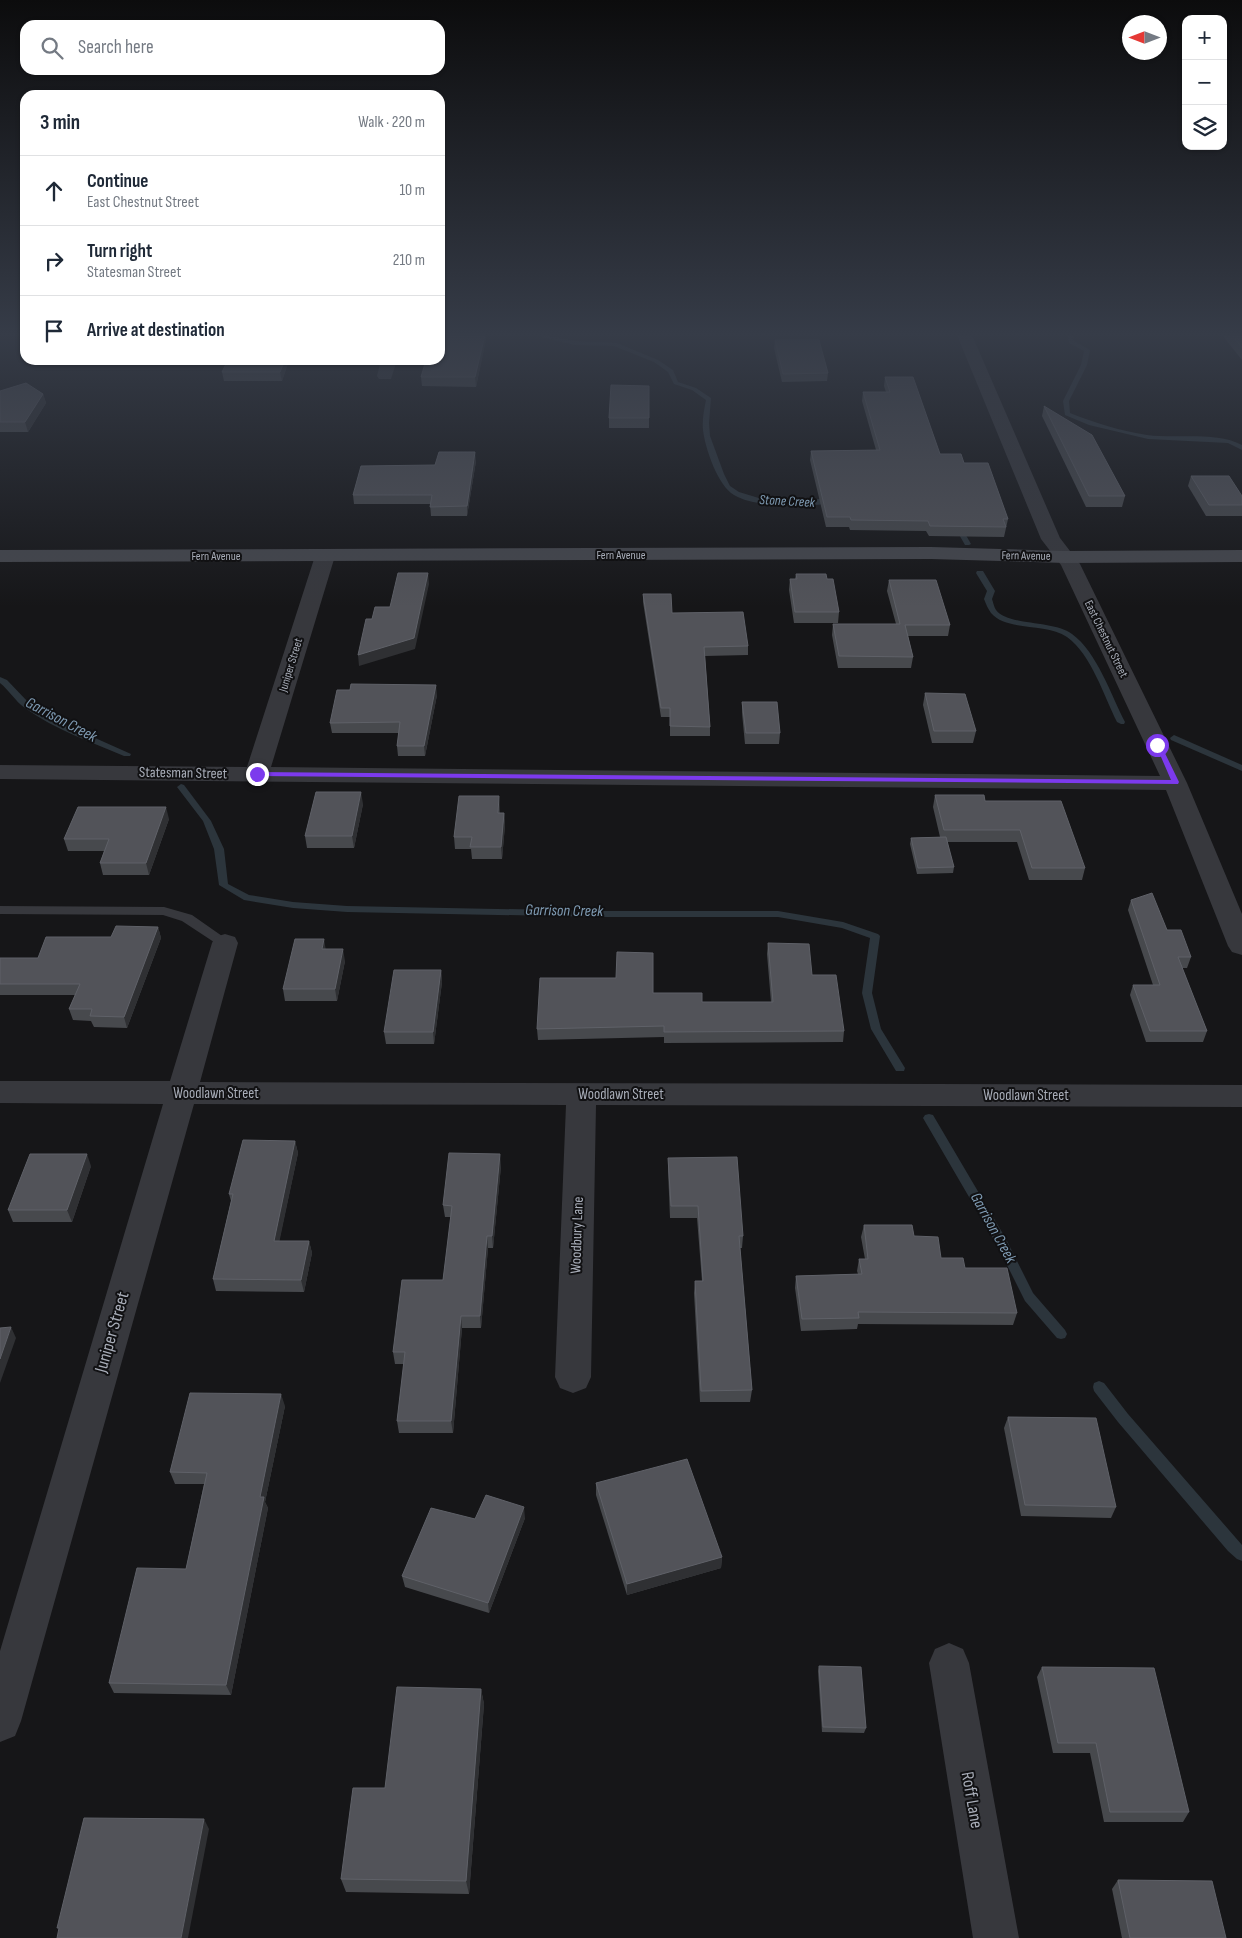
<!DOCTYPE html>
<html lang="en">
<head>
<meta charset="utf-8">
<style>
  body { margin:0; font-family:"Sofia Sans Condensed",sans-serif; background:#f6f6f7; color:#1f2937 }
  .controls { position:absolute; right:15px; top:15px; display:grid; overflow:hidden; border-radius:10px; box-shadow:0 1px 4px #0004 }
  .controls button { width:45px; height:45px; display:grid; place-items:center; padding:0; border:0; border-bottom:1px solid #e0e1e3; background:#fff; color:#1f2937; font:25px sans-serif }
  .compass { position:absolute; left:1122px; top:15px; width:45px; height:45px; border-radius:50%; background:#fff; box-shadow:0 1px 4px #0004; rotate:270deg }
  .stop { position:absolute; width:15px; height:15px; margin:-11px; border:4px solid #7c3aed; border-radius:50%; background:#fff }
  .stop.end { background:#7c3aed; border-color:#fff; box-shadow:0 1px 5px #0008 }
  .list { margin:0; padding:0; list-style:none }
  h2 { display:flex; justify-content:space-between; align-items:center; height:65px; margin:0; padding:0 20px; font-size:21px }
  h2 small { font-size:16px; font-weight:400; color:#747a83 }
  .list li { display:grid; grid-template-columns:32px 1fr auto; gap:15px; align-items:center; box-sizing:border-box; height:70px; padding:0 20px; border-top:1px solid #e0e1e3 }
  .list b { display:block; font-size:19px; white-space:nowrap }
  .list p { margin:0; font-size:16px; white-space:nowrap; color:#747a83 }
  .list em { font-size:16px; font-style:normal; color:#747a83 }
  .icon { flex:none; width:28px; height:28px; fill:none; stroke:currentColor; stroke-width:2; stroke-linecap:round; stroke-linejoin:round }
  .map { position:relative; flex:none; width:1242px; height:1938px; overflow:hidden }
  .search { position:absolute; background:#fff; box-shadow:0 1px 4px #0004; left:20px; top:20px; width:425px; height:55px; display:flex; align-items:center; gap:12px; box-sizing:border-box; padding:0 18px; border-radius:15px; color:#747a83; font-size:19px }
  .panel { position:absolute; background:#fff; box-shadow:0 1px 4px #0004; left:20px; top:90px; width:425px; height:275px; border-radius:15px }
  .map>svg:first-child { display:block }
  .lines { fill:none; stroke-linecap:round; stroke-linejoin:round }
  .stream { fill:#2c353c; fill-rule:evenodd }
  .lane { fill:#37383d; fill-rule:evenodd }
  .street { fill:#37383d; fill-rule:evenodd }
  .secondary { fill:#45474d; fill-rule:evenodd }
  .wall { fill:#47494d }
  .shaded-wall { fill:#2f3033 }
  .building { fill:#525359; stroke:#5f6168 }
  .route { fill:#7c3aed }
  .labels { text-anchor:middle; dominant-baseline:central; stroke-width:4; stroke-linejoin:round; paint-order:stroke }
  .far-street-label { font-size:12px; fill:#a8adb8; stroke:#111113 }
  .far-water-label { font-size:14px; font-style:italic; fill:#7f9bb3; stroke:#111113 }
  .street-label { font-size:15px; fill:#a8adb8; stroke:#111113 }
  .water-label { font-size:16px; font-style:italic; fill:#7f9bb3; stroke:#111113 }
  .near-street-label { font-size:18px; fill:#a8adb8; stroke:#111113 }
</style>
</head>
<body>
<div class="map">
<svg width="1242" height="1938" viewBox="0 0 1242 1938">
  <rect width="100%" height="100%" fill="#161618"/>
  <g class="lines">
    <g class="stream">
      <path d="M533,335h12l30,6 42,2 41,17 15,10 5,12 18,6 15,10 -2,25 1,13 14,38 6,12 9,6 23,7 32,2 39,-3 3,2c-9,6 -29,5 -41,5 -19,0 -44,0 -61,-10 -16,-9 -29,-47 -31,-65 -1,-10 1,-20 3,-30l-14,-10 -18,-6 -6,-12 -14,-10 -40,-16 -39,-1z"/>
      <path d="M1067,335h6l1,6 16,9 -3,15 -18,36 1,12c25,10 51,18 77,22 30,4 69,-4 95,10v5l-14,-7 -80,-4 -59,-14 -24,-10 -2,-14 18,-36 3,-14 -15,-8z"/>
      <polygon points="953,524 957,524 963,530 971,544 969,545 965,545 957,531 952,525"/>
      <path d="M977,571h6l12,20 -3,8c1,3 2,8 4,11 12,16 57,10 76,24 25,18 39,61 53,88l-1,2h-3l-4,-2c-13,-26 -26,-68 -50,-85 -21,-15 -60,-5 -76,-24 -3,-4 -5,-9 -7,-14l3,-8 -11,-18z"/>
      <path d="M0,677l7,3 20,21 15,10 24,14 65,29 -1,2h-6c-33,-14 -70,-27 -99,-48 -10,-7 -16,-18 -25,-25z"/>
      <polygon points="1174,735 1242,765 1242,771 1171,740 1170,738"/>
      <polygon points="181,784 184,785 211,821 224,849 228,884 249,895 293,902 347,906 607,911 778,911 843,922 878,934 880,936 872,993 881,1029 905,1068 904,1071 896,1071 871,1029 862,993 870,938 842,928 778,917 607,917 347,912 293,908 244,900 219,885 214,849 203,821 177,787"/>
      <polygon points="929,1114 933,1115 1006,1239 1033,1293 1065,1330 1067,1334 1065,1338 1061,1339 1057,1338 1025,1301 997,1245 923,1118 925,1115"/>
      <polygon points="1099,1381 1104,1383 1128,1414 1242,1545 1242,1561 1237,1559 1228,1551 1118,1422 1094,1391 1093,1387 1094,1383"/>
    </g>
    <polygon class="lane" points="0,906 164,907 192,915 232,943 230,946 220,946 182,921 163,915 0,914"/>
    <g class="street">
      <polygon points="957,335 972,335 1060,538 1080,564 1187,783 1242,914 1242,955 1232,952 1228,946 1166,790 0,779 0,765 247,767 315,556 318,552 325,550 332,552 335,556 271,767 1160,776 1061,565 1041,539"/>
      <polygon points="381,360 397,360 391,379 379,379 377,376"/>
      <polygon points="225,934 235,937 238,943 200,1082 1242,1085 1242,1107 596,1105 591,1377 586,1388 573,1393 560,1388 555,1377 566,1105 194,1104 21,1721 15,1736 0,1742 0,1651 163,1104 0,1103 0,1081 170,1081 212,943 215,937"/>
      <polygon points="949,1643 963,1649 969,1663 1019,1938 973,1938 929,1663 935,1649"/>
    </g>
    <polygon class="secondary" points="931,547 1065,551 1242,550 1242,562 1065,563 931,559 0,562 0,550"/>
  </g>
  <g class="wall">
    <polygon points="440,335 486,335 486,339 476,387 422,386 421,377"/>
    <polygon points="1222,335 1242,335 1242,360"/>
    <polygon points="775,340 828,373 827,381 782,382 774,348"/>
    <polygon points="152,360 289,360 282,381 224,381 222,372 228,361 152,361"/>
    <polygon points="885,377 940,454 964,463 1008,519 1004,537 929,536 926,531 850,530 849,527 826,527 810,460 811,451 876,450 862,401 863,392 886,392 884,386"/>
    <polygon points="649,386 649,428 609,428 609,418"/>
    <polygon points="0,391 43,394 46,403 28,432 0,432"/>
    <polygon points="1044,406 1125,496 1122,507 1086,507 1042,416"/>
    <polygon points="476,461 467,516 431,516 430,504 354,504 353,495 435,465"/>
    <polygon points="1191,476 1242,496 1242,516 1206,516 1188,486"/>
    <polygon points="796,574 827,579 839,612 838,623 794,623 789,590 790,579 795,579"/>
    <polygon points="889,580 950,625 948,636 908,636 913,657 911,668 838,668 832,635 833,624 896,624 887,591"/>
    <polygon points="643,594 672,613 748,646 748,655 705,656 710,727 710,736 670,736 670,717 661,717 643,602"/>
    <polygon points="925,693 976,731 973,743 932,743 923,705"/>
    <polygon points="437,695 425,756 398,756 397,746 399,733 332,733 330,723"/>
    <polygon points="742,702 780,733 779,744 745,744 742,713"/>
    <polygon points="935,795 985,801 1085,868 1082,880 1029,880 1017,842 947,842 954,867 953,873 917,874 910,844 911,838 940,837 933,807"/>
    <polygon points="363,804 354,848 307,848 305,836"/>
    <polygon points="500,808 500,813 504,813 505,825 502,859 472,859 471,849 455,849 454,837"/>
    <polygon points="169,819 149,875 103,875 100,863 104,851 68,851 64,839"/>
    <polygon points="1131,900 1167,930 1191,957 1187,968 1182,968 1207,1031 1203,1042 1146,1042 1130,995 1133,985 1153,985 1128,910"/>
    <polygon points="158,927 161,938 127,1028 94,1027 91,1021 73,1020 69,1009 75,995 0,995 0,958 38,958 111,937"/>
    <polygon points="768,943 812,975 844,1031 843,1042 664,1043 664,1037 538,1040 537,1029 653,993 702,1002 771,1002 767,954"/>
    <polygon points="326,949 345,961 337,1001 285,1001 283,989"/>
    <polygon points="441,970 442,982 434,1044 386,1044 384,1032"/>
    <polygon points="295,1141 298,1153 279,1241 309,1241 312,1253 304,1292 216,1291 213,1279 231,1201 229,1194"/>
    <polygon points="668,1158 743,1236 742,1248 740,1248 752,1390 750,1402 700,1402 694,1293 695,1281 702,1281 697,1218 670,1218 668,1170"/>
    <polygon points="91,1166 72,1222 13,1222 8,1210"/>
    <polygon points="501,1166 493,1248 488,1248 481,1328 462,1328 453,1433 399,1433 397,1421 404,1364 395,1364 393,1352 443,1280 451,1217 445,1217 443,1205"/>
    <polygon points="864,1225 914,1236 941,1258 965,1268 1017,1313 1013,1325 858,1324 857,1329 801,1331 795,1288 796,1276 858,1274 857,1271 859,1259 865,1259 861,1237"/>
    <polygon points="285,1406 265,1502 268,1508 231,1695 114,1693 109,1683 186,1569 204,1484 175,1484 170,1472"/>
    <polygon points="1008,1417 1116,1507 1111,1518 1021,1516 1004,1428"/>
    <polygon points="596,1483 722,1557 721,1568 627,1595 596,1495"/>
    <polygon points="525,1518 489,1613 405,1587 402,1576 475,1519"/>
    <polygon points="819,1666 866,1728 864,1733 822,1732 818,1671"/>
    <polygon points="1042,1667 1189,1812 1183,1822 1104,1822 1090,1753 1053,1753 1037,1677"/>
    <polygon points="481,1689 484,1704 469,1894 346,1892 341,1879 385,1788"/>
    <polygon points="1118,1880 1226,1938 1122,1938 1112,1889"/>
  </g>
  <g class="shaded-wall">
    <polygon points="485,335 486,335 486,339 476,387 475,377"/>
    <polygon points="285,360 289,360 282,381 280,372"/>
    <polygon points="43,394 46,403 28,432 25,422"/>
    <polygon points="475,452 476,461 467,516 467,506"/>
    <polygon points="428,573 429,584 415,649 359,666 358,655"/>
    <polygon points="436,685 437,695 425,756 424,746"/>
    <polygon points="361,792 363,804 354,848 352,836"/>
    <polygon points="499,796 500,808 499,825 498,813"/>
    <polygon points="166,807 169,819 149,875 146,863"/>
    <polygon points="504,813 505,825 502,859 501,847"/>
    <polygon points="158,927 161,938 127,1028 124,1017"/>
    <polygon points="324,939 326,951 322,949"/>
    <polygon points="343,949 345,961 337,1001 335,989"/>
    <polygon points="441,970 442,982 434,1044 433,1032"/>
    <polygon points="295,1141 298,1153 277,1253 274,1241"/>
    <polygon points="87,1154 91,1166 72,1222 67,1210"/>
    <polygon points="500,1154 501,1166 493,1248 492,1236"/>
    <polygon points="487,1236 488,1248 481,1328 480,1316"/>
    <polygon points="309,1241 312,1253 304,1292 301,1280"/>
    <polygon points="461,1316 462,1328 453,1433 451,1421"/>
    <polygon points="11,1327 16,1338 0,1383 0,1359"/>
    <polygon points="281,1394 285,1406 265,1502 268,1508 231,1695 226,1685 260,1497"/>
    <polygon points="524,1507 525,1518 489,1613 488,1603"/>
    <polygon points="722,1557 721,1568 627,1595 627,1584"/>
    <polygon points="481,1689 484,1704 469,1894 466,1881"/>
    <polygon points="204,1819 209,1829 188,1938 181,1938"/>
  </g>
  <g class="building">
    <polygon points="440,335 485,335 475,377 421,377 426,360 440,360"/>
    <polygon points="1232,335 1242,335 1242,348"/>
    <polygon points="775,340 819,340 828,373 783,374"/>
    <polygon points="228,360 285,360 280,372 222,372"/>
    <polygon points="885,377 913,377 940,454 961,454 964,463 988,463 1008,519 1003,519 1006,527 930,526 928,521 851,520 850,517 827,517 811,451 880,450 863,392 890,392"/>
    <polygon points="26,383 43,394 25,422 0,422 0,391"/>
    <polygon points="611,385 649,386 649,418 609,418"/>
    <polygon points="1044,406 1092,435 1125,496 1089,496"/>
    <polygon points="439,452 475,452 467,506 430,507 432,495 353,495 361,466 435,465"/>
    <polygon points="1191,476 1229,476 1242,496 1242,505 1209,505"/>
    <polygon points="398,573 428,573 414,638 358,655 366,619 372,619 375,607 390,607"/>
    <polygon points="796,574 826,574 827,579 833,579 839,612 795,612 790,579 797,579"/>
    <polygon points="889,580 936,580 950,625 905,625 913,657 839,656 833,624 900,624"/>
    <polygon points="643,594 671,594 672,613 743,612 748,646 704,647 710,727 670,726 670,708 661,708"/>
    <polygon points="351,684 436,685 424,746 397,746 400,722 330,723 337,690 350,690"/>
    <polygon points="925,693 965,694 976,731 934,731"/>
    <polygon points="742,702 777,702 780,733 746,733"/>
    <polygon points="316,792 361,792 352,836 305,836"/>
    <polygon points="935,795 984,795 985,801 1061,801 1085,868 1032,868 1020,830 944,830"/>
    <polygon points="459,796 499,796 498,813 504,813 501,847 470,847 472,837 454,837"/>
    <polygon points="78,807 166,807 146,863 100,863 109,839 64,839"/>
    <polygon points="946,837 954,867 918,868 911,838"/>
    <polygon points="1152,893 1167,930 1181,930 1191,957 1178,957 1207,1031 1150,1031 1133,985 1160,985 1131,900"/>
    <polygon points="116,926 158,927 124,1017 90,1016 92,1009 69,1009 80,984 0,984 0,958 38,958 46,937 111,937"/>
    <polygon points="295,939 324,939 322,949 343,949 335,989 283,989"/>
    <polygon points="768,943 809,944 812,975 836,975 844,1031 664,1032 664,1026 537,1029 540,978 616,978 617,952 653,953 653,993 702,993 702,1002 773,1002"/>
    <polygon points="394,970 441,970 433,1032 384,1032"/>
    <polygon points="243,1140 295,1141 274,1241 309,1241 301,1280 213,1279 233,1194 229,1194"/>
    <polygon points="449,1153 500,1154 492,1236 487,1236 480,1316 461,1316 451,1421 397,1421 405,1352 393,1352 402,1280 443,1280 452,1206 443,1205"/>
    <polygon points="30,1154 87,1154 67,1210 8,1210"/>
    <polygon points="737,1157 743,1236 739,1236 752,1390 701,1391 695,1281 703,1281 698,1206 671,1206 668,1158"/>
    <polygon points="864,1225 912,1225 914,1236 938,1237 941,1258 963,1258 965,1268 1007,1268 1017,1313 858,1312 859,1318 802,1319 796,1276 862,1274 859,1259 868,1259"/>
    <polygon points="11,1327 0,1359 0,1328"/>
    <polygon points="190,1393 281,1394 260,1497 264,1497 226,1685 109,1683 137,1568 186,1569 207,1473 170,1472"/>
    <polygon points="1008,1417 1096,1418 1116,1507 1025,1505"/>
    <polygon points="687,1459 722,1557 627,1584 596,1483"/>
    <polygon points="486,1495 524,1507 488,1603 402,1576 431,1508 475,1519"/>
    <polygon points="819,1666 861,1667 866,1728 823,1727"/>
    <polygon points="1042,1667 1154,1668 1189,1812 1110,1812 1096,1743 1058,1743"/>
    <polygon points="397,1687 481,1689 466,1881 341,1879 353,1788 385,1788"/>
    <polygon points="84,1818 204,1819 181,1938 57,1938 59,1928 57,1928"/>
    <polygon points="1118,1880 1212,1881 1226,1938 1130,1938"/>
  </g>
  <linearGradient id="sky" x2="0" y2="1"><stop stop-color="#0c0c0d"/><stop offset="0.55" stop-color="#363c48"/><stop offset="1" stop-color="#363c48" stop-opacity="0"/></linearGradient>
  <rect width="1242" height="607" fill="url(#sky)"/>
  <polygon class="route" points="1155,743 1161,745 1179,782 1178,784 257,776 254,774 257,772 1171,780"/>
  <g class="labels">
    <g class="far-street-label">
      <text x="621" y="555">Fern Avenue</text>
      <text x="216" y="556">Fern Avenue</text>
      <text transform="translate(1026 556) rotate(1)">Fern Avenue</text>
      <text transform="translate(1106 639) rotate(64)">East Chestnut Street</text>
      <text transform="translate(291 665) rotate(-73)">Juniper Street</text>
    </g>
    <g class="far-water-label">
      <text transform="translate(787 501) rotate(3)">Stone Creek</text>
    </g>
    <g class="street-label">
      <text transform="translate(183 773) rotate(1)">Statesman Street</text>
      <text x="216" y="1093">Woodlawn Street</text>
      <text x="621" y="1094">Woodlawn Street</text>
      <text x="1026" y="1095">Woodlawn Street</text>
      <text transform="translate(577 1235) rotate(-88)">Woodbury Lane</text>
    </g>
    <g class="water-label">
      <text transform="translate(61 720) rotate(28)">Garrison Creek</text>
      <text transform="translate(564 911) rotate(1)">Garrison Creek</text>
      <text transform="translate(993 1228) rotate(61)">Garrison Creek</text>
    </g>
    <g class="near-street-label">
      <text transform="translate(112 1332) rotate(-74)">Juniper Street</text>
      <text transform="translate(972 1800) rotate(80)">Roff Lane</text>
    </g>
  </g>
</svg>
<div class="controls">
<button>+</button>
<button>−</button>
<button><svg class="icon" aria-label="layers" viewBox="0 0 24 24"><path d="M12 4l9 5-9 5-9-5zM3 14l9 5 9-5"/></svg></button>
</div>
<svg class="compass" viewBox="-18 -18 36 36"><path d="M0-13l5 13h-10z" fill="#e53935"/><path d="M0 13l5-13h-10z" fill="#747a83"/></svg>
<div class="stop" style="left:1157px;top:745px"></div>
<div class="stop end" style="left:257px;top:774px"></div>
<div class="search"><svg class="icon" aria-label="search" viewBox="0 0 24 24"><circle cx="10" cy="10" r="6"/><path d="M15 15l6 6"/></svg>Search here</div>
<section class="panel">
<h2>3 min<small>Walk · 220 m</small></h2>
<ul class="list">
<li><svg class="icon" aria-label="ahead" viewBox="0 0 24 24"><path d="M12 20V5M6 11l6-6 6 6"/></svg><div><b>Continue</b><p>East Chestnut Street</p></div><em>10 m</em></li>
<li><svg class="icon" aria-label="right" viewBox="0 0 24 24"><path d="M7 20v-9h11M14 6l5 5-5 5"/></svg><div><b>Turn right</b><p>Statesman Street</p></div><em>210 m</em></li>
<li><svg class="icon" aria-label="arrive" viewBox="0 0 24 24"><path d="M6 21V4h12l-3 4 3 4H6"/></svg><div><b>Arrive at destination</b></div></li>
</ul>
</section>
</div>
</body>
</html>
